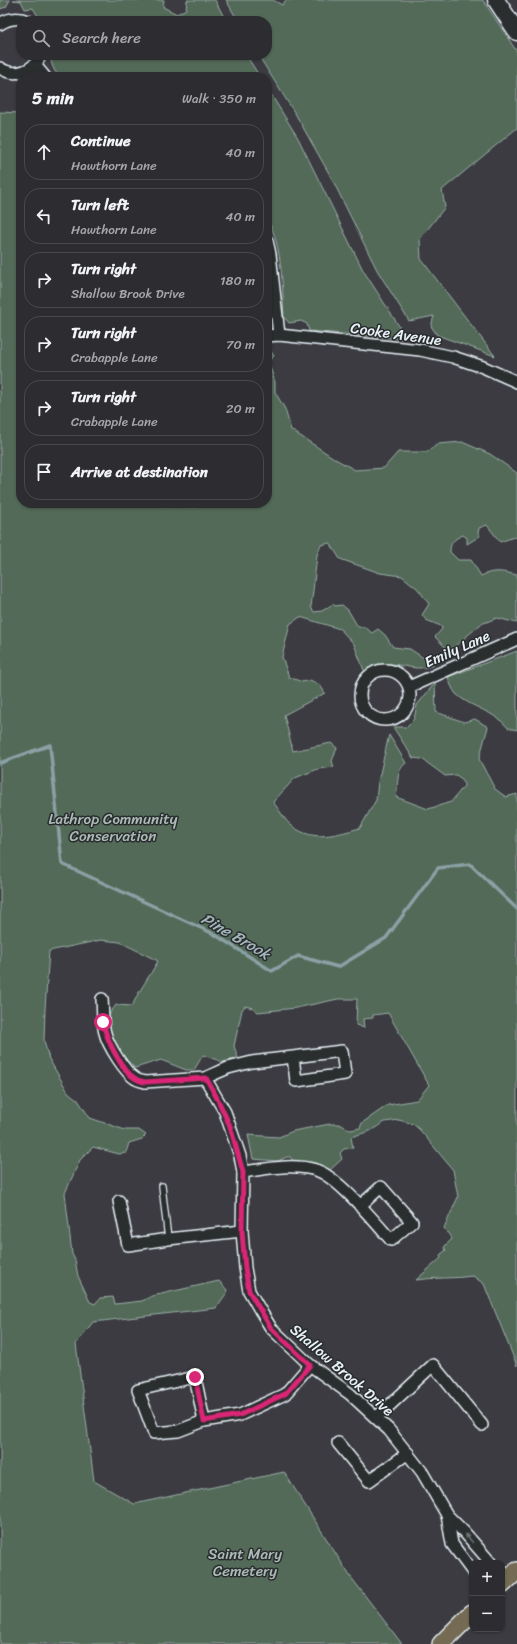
<!DOCTYPE html>
<html lang="en">
<head>
<meta charset="utf-8">
<style>
  body { margin:0; font-family:Sriracha,sans-serif; background:#38383d; color:#f1f3f6 }
  .controls { position:absolute; right:12px; bottom:12px; display:grid; overflow:hidden; border-radius:8px; box-shadow:0 1px 3px #0004 }
  .controls button { width:36px; height:36px; display:grid; place-items:center; padding:0; border:0; border-bottom:1px solid #48484d; background:#2c2c31; color:#f1f3f6; font:20px sans-serif }
  .stop { position:absolute; width:12px; height:12px; margin:-9px; border:3px solid #db2777; border-radius:50%; background:#fff }
  .stop.end { background:#db2777; border-color:#fff; box-shadow:0 1px 4px #0008 }
  .list { margin:0; padding:0; list-style:none }
  h2 { display:flex; justify-content:space-between; align-items:center; height:52px; margin:0; padding:0 16px; font-size:17px }
  h2 small { font-size:13px; font-weight:400; color:#a6a7ab }
  .list li { display:grid; grid-template-columns:26px 1fr auto; gap:12px; align-items:center; box-sizing:border-box; height:56px; margin:0 8px 8px; padding:0 8px; border:1px solid #48484d; border-radius:16px }
  .list b { display:block; font-size:15px; white-space:nowrap }
  .list p { margin:0; font-size:13px; white-space:nowrap; color:#a6a7ab }
  .list em { font-size:13px; font-style:normal; color:#a6a7ab }
  .icon { flex:none; width:22px; height:22px; fill:none; stroke:currentColor; stroke-width:2; stroke-linecap:round; stroke-linejoin:round }
  .map { position:relative; flex:none; width:517px; height:1644px; overflow:hidden }
  .search { position:absolute; background:#2c2c31; box-shadow:0 1px 3px #0004; left:16px; top:16px; width:256px; height:44px; display:flex; align-items:center; gap:10px; box-sizing:border-box; padding:0 14px; border-radius:16px; color:#a6a7ab; font-size:15px }
  .panel { position:absolute; background:#2c2c31; box-shadow:0 1px 3px #0004; left:16px; top:72px; width:256px; height:436px; border-radius:16px }
  .map>svg:first-child { display:block }
  .green { fill:#526b58; stroke:#9daea8 }
  .lines { fill:none; stroke-linecap:round; stroke-linejoin:round }
  .stream { stroke:#8ba1a6; stroke-width:3.5 }
  .lane-casing { stroke:#e8f1f8; stroke-width:8 }
  .street-casing { stroke:#e8f1f8; stroke-width:14 }
  .secondary-casing { stroke:#e8f1f8; stroke-width:19 }
  .primary-casing { stroke:#e8f1f8; stroke-width:20 }
  .lane { stroke:#2a2d2e; stroke-width:5.5 }
  .street { stroke:#2a2d2e; stroke-width:11 }
  .secondary { stroke:#2a2d2e; stroke-width:16 }
  .primary { stroke:#746b52; stroke-width:17 }
  .oneway { fill:#6c7275 }
  .route { stroke:#db2777; stroke-width:5 }
  .labels { text-anchor:middle; dominant-baseline:central; stroke-width:3; stroke-linejoin:round; paint-order:stroke }
  .street-label { font-size:15px; fill:#e8f1f8; stroke:#2a2d2e }
  .park-label { font-size:15px; fill:#acbbb8; stroke:#2a2d2e }
  .water-label { font-size:16px; font-style:italic; fill:#a2b5bb; stroke:#2a2d2e }
</style>
</head>
<body>
<div class="map">
<svg width="517" height="1644" viewBox="0 0 517 1644">
  <rect width="100%" height="100%" fill="#3b3b41"/>
  <filter id="ink" filterUnits="userSpaceOnUse"><feTurbulence type="fractalNoise" baseFrequency=".025" numOctaves="2"/><feDisplacementMap in="SourceGraphic" scale="8" xChannelSelector="R" yChannelSelector="G"/><feConvolveMatrix kernelMatrix="1 2 1 2 8 2 1 2 1" color-interpolation-filters="sRGB"/></filter>
  <g filter="url(#ink)">
    <g class="green">
      <polygon points="0,0 10,0 6,7 0,9"/>
      <polygon points="13,0 164,0 163,7 177,14 186,9 187,0 215,0 226,21 41,21 33,8 25,9 21,1"/>
      <polygon points="226,0 273,0 282,5 286,0 483,0 517,52 517,128 442,190 445,207 420,239 421,259 495,356 437,335 431,326 434,316 409,321 377,270 331,177 296,115 258,55 267,55 267,21 238,21"/>
      <path d="M51,55h195l14,22h-200c-6,-5 -10,-14 -9,-22z"/>
      <path d="M267,88l31,50 65,132 36,56 3,13 -93,-8 -2,-7 -6,-3 -12,2 -5,-6c-2,-32 -1,-69 -17,-99z"/>
      <path d="M0,112l21,1v390h139l7,3 29,1 2,-4h69v-158l7,11 -6,5 7,21v10l10,17 6,21 46,30 18,10 29,-2 14,-16h29l11,-8 24,-2 28,12 27,19v65l-3,-1 -14,5 -13,-17 -8,3 -1,5 2,3 -13,8v-6l-4,-3c-9,4 -13,7 -13,17l8,8h13l10,16c13,-7 23,-4 36,-1v48l-20,-5 -16,6 -32,27 -14,-14 7,-8 -1,-3 -15,-6 -4,-5 7,-11 -11,-15 -16,-13 -22,-3 -40,-14 -10,-16 -9,2 -4,10 -4,36 -2,16 3,5 8,-1 11,-7 2,2 7,-1 6,5 10,17h7l7,6 6,-4 7,6 8,12 17,2 24,16c-26,11 -42,-13 -69,8l-11,-29 -14,-15 -40,-12 -10,7 -8,33 7,20 13,5 8,-2 10,5 5,8 -41,22 9,36 38,-8 6,5 -5,13 2,6 -16,2 -23,9 -22,24c6,7 12,19 19,24 22,17 45,8 68,2l16,-28 2,-18 11,-47 17,28c-11,8 -7,21 -10,34l32,12 23,-7 13,-16 -1,-6 -7,-5 -11,1 -23,-17 -9,-1 -20,-31h13l8,-8 3,-14 18,-22 1,29 28,10 11,-3 13,8 -9,32 16,30 11,8 11,-3v572l-33,-82 -11,-8c-19,3 -38,1 -57,4l25,-22 -1,-3 6,-5 -2,-3 8,-8 -8,-11 14,-31 -5,-27 -33,-40 -7,-6 -14,-4 -14,2 -15,9 -19,6 2,11 -9,1 -4,4 2,6 -13,12 -34,-8 -5,-6h-3l-9,4 -25,-2 -5,-24 31,2 14,-6 37,-7h9l12,6 9,-2 2,-5 26,-18 29,-5 12,-15 -41,-72 -15,2v3l-10,1 1,9 -8,-3 1,-26h-19l-42,9 -38,4 -5,-4 -8,-2 -3,4 -8,36 4,12 -15,4 -20,-7 -9,15h-8l-25,-10 -26,8c-12,-11 -33,-34 -26,-53 1,-3 5,-7 7,-10l16,1c7,-16 18,-30 26,-45l-38,-19 -19,-2 -52,11 -4,58 -1,32 5,18 19,33 10,8 12,18 35,12h14l7,5 -4,4 -13,4 -3,10 -7,1 -26,-7 -13,13 -15,33 7,61 3,6 3,16 12,26 5,2 5,-6 13,-1 2,7 27,-3 10,-5 67,-15 9,10 -12,17 -123,14 -17,22 18,137 40,23 150,-32 66,104 52,68h-402z"/>
      <path d="M517,651v79l-9,-2c-13,-17 -37,-20 -52,-34 -4,-5 -6,-11 -8,-17z"/>
    </g>
    <g class="lines">
      <polyline class="stream" points="0,763 50,745 62,864 214,934 272,971 298,956 338,967 386,938 438,868 470,864 517,909"/>
      <defs>
        <polyline id="lane" points="162,1186 168,1239"/>
        <g id="street">
          <path d="M0,24c9,-6 18,-7 28,-3"/>
          <polyline points="35,65 45,77"/>
          <path d="M0,68c15,10 34,3 41,-13"/>
          <polyline points="267,241 270,254 279,335"/>
          <polyline points="267,336 279,335 420,350 453,357 483,367 517,382"/>
          <circle cx="385" cy="695" r="25"/>
          <polyline points="409,687 517,639"/>
          <path d="M102,999c1,11 0,24 3,34 3,12 20,40 31,46 3,2 6,2 9,3l60,-4 23,-10 24,-6 90,-11 3,23 -49,7 -3,-24"/>
          <polyline points="205,1078 225,1112 240,1156 243,1172 242,1231 245,1268 249,1291 260,1310 271,1328 310,1365 350,1394 389,1430 422,1472 447,1515 465,1533 491,1563"/>
          <path d="M243,1172c23,-3 50,-9 73,-2 22,7 59,52 75,70l21,-18 -31,-35 -21,19"/>
          <polyline points="119,1201 128,1245 168,1239 242,1231"/>
          <polyline points="377,1417 433,1365 482,1425"/>
          <polyline points="204,1421 195,1377 138,1390 154,1433 178,1431 204,1421 240,1415 285,1394 310,1365"/>
          <polyline points="338,1443 369,1481 408,1453"/>
          <polyline points="447,1515 452,1544 472,1571"/>
        </g>
        <polyline id="secondary" points="496,0 517,32"/>
        <g id="primary">
          <polyline points="502,1585 517,1571"/>
          <polyline points="441,1644 472,1613"/>
        </g>
      </defs>
      <use href="#lane" class="lane-casing"/>
      <use href="#street" class="street-casing"/>
      <use href="#secondary" class="secondary-casing"/>
      <use href="#primary" class="primary-casing"/>
      <use href="#lane" class="lane"/>
      <use href="#street" class="street"/>
      <use href="#secondary" class="secondary"/>
      <use href="#primary" class="primary"/>
    </g>
    <defs><path id="oneway-solid" d="M-6-.8H1V-3.2L6.5 0L1 3.2V.8H-6Z"/></defs>
    <use class="oneway" href="#oneway-solid" transform="translate(469 1538) rotate(-129)"/>
  </g>
  <g class="lines" filter="url(#ink)">
    <path class="route" d="M103,1022c3,16 18,49 33,57 3,2 6,2 9,3l61,-4 12,22 12,26 13,46 -1,59 3,37 4,23 22,37 39,37 -25,29 -45,21 -36,6 -9,-44"/>
  </g>
  <g class="labels">
    <g class="street-label">
      <text transform="translate(396 334) rotate(8)">Cooke Avenue</text>
      <text transform="translate(457 649) rotate(-24)">Emily Lane</text>
      <text transform="translate(342 1370) rotate(41)">Shallow Brook Drive</text>
    </g>
    <g class="park-label">
      <text x="113" y="819">Lathrop Community<tspan x="113" dy="17">Conservation</tspan></text>
      <text x="245" y="1554">Saint Mary<tspan x="245" dy="17">Cemetery</tspan></text>
    </g>
    <g class="water-label">
      <text transform="translate(236 936) rotate(30)">Pine Brook</text>
    </g>
  </g>
</svg>
<div class="controls">
<button>+</button>
<button>−</button>
</div>
<div class="stop" style="left:103px;top:1022px"></div>
<div class="stop end" style="left:195px;top:1377px"></div>
<div class="search"><svg class="icon" aria-label="search" viewBox="0 0 24 24"><circle cx="10" cy="10" r="6"/><path d="M15 15l6 6"/></svg>Search here</div>
<section class="panel">
<h2>5 min<small>Walk · 350 m</small></h2>
<ul class="list">
<li><svg class="icon" aria-label="ahead" viewBox="0 0 24 24"><path d="M12 20V5M6 11l6-6 6 6"/></svg><div><b>Continue</b><p>Hawthorn Lane</p></div><em>40 m</em></li>
<li><svg class="icon" aria-label="left" viewBox="0 0 24 24"><path d="M17 20v-9H6M10 6l-5 5 5 5"/></svg><div><b>Turn left</b><p>Hawthorn Lane</p></div><em>40 m</em></li>
<li><svg class="icon" aria-label="right" viewBox="0 0 24 24"><path d="M7 20v-9h11M14 6l5 5-5 5"/></svg><div><b>Turn right</b><p>Shallow Brook Drive</p></div><em>180 m</em></li>
<li><svg class="icon" aria-label="right" viewBox="0 0 24 24"><path d="M7 20v-9h11M14 6l5 5-5 5"/></svg><div><b>Turn right</b><p>Crabapple Lane</p></div><em>70 m</em></li>
<li><svg class="icon" aria-label="right" viewBox="0 0 24 24"><path d="M7 20v-9h11M14 6l5 5-5 5"/></svg><div><b>Turn right</b><p>Crabapple Lane</p></div><em>20 m</em></li>
<li><svg class="icon" aria-label="arrive" viewBox="0 0 24 24"><path d="M6 21V4h12l-3 4 3 4H6"/></svg><div><b>Arrive at destination</b></div></li>
</ul>
</section>
</div>
</body>
</html>
